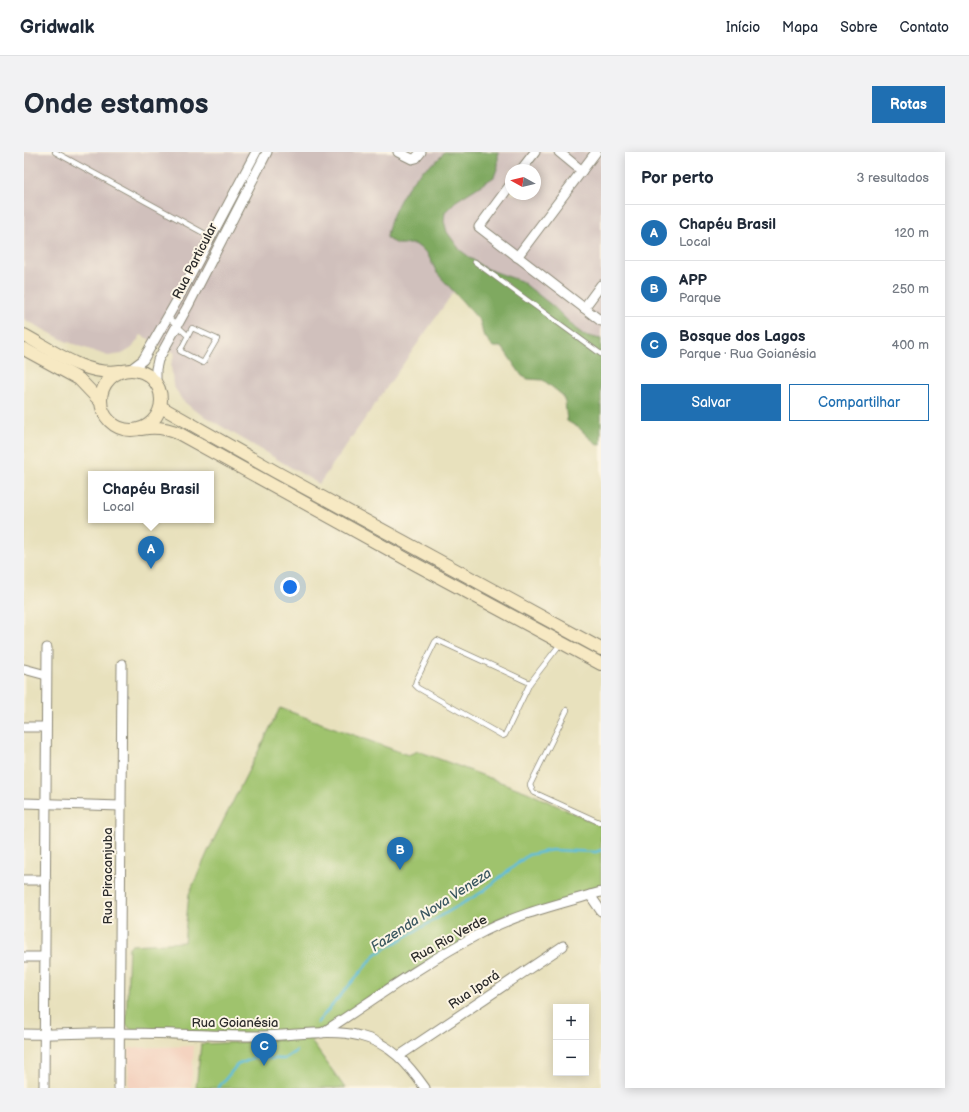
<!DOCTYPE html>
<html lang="pt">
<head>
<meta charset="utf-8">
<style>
  body { margin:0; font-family:"Balsamiq Sans",sans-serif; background:#f2f2f3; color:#1f2937 }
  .controls { position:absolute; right:12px; bottom:12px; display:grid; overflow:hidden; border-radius:0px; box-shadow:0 2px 10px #0003 }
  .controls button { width:36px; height:36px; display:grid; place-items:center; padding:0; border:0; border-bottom:1px solid #e0e1e3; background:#fff; color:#1f2937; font:20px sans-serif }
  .compass { position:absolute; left:481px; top:12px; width:36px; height:36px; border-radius:50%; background:#fff; box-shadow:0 2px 10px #0003; rotate:278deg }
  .you { position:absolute; left:266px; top:435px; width:14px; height:14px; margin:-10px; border:3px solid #fff; border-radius:50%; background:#1a73e8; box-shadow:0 0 0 6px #1a73e833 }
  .badge { display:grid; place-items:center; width:26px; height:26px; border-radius:50%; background:#1f6fb2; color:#fff; font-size:13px; font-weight:700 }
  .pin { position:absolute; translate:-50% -33px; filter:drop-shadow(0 1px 2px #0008) }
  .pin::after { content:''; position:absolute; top:21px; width:14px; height:12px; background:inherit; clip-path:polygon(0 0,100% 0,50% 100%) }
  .popup { position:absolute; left:64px; top:319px; width:126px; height:52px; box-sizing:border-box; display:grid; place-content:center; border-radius:0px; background:#fff; filter:drop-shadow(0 1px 3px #0005); font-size:13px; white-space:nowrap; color:#747a83 }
  .popup b { font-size:15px; color:#1f2937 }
  .popup::after { content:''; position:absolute; left:50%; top:100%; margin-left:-8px; border:8px solid transparent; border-top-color:#fff }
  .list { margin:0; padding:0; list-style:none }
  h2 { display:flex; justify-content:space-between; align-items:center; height:52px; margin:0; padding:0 16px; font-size:17px }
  h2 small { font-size:13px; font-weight:400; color:#747a83 }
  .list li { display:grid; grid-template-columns:26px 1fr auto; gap:12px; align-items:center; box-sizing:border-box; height:56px; padding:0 16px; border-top:1px solid #e0e1e3 }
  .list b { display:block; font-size:15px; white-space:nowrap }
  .list p { margin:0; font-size:13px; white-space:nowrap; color:#747a83 }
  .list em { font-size:13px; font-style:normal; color:#747a83 }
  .actions { display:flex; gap:8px; padding:12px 16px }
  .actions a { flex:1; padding:9px 0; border:1px solid #1f6fb2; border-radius:0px; text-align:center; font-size:14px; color:#1f6fb2 }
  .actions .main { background:#1f6fb2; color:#fff }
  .map { position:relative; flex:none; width:577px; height:936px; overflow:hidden; border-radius:0px }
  header { display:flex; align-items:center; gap:24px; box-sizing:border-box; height:56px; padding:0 20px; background:#fff; border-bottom:1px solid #e0e1e3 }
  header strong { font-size:19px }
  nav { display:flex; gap:22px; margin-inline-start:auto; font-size:14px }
  .intro { display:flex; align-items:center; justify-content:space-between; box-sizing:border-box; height:96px; padding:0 24px }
  h1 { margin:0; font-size:28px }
  .button { padding:10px 18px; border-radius:0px; background:#1f6fb2; color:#fff; font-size:14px; font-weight:700 }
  main { display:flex; gap:24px; padding:0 24px }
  aside { flex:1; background:#fff; border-radius:0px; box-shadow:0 2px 10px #0003 }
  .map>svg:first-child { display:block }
  .built { fill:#f4d3c0 }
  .industrial { fill:#d0c0bc; fill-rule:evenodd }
  .green { fill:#9fc36d; stroke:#65774c }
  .forest { fill:#7fa960; stroke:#556a46 }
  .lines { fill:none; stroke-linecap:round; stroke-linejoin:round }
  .stream { stroke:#5ebedc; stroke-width:2.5 }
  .lane-casing { stroke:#8a8674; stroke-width:6 }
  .street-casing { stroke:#8a8674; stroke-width:11 }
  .secondary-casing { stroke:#8a8674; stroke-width:14 }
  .lane { stroke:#fff; stroke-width:4.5 }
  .street { stroke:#fff; stroke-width:9 }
  .secondary { stroke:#f7e9c3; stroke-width:12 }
  .labels { text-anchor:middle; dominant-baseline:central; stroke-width:4; stroke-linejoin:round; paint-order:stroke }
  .street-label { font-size:13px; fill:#2b2b2b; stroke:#fcf5e5 }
  .water-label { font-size:14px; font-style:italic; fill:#3a5760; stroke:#fcf5e5 }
</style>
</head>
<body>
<header>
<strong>Gridwalk</strong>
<nav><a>Início</a><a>Mapa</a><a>Sobre</a><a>Contato</a></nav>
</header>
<div class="intro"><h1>Onde estamos</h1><a class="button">Rotas</a></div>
<main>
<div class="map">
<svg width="577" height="936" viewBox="0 0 577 936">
  <rect width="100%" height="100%" fill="#fcf5e5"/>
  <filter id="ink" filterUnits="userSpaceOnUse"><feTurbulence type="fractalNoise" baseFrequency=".025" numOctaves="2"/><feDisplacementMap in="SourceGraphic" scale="8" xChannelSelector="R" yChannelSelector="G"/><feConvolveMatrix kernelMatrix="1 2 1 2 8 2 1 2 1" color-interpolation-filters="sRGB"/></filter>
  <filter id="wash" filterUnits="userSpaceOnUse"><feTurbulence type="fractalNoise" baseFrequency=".012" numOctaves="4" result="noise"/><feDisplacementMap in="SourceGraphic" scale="16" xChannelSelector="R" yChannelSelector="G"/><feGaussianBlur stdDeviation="0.9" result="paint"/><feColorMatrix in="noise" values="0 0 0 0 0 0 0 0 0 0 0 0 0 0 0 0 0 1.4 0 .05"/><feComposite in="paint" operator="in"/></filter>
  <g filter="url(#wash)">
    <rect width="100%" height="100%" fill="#e8e1bd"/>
    <polygon class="built" points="170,894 167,936 104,936 105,896"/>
    <path class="industrial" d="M0,0h577v205l-127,-94 -155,221 -125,-74 -12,-10 -9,-15 -2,-21 4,-11 -34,-18 -9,13 -10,6 -14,2 -43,-15 -41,-22zM487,18h24v24h-24z"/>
    <polygon class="green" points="256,556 384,603 394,599 503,640 577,674 577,739 454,779 293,884 287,889 321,936 172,936 177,892 260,888 172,884 108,878 102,873 105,795 107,793 160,790 165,742 185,697"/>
    <path class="forest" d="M420,0h54v14l-4,11 -38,24 -11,11 -1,9 3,11 13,18 24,18 37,13 33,26 22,22 8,6 17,4v105l-4,1 -18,-17 -12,-7 -2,-19 -4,-8 -18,-14 -15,-1 -6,-3 -20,-29h-9l-10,-13 -3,-13 -43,-48 -10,-20 -12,-9h-18l-8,-4 -2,-3c2,-20 19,-52 34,-65 8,-7 17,-10 23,-20z"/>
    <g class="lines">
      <g class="stream">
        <polyline points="293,871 352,802 458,740 504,703 528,698 572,700 577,698"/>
        <polyline points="194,936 213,913 230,906 260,907 272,899"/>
      </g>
    </g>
  </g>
  <g filter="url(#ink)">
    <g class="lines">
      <defs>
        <g id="lane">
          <polyline points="31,0 187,85"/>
          <polyline points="451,110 577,202"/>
          <polyline points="144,165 163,183"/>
          <polygon points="168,176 193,187 179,211 156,199"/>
          <polyline points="506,531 481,583 479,584 394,536 391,533 392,529 411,490 413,488 506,531 537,491"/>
          <polyline points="543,558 506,633 509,640 577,671"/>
        </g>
        <g id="street">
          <polyline points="374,0 388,7 392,6 397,0"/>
          <polyline points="535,0 558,19"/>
          <polyline points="497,18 511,0"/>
          <polyline points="487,32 455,75 577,169"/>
          <polyline points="493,105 572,0"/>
          <polyline points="560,156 577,133"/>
          <polyline points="107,217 119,208 155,145 232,0"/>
          <polyline points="132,232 132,217 134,208 165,152 243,0"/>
          <polyline points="0,517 22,523"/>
          <polyline points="0,575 22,575"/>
          <polyline points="0,651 97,654"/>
          <polyline points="0,728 22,728"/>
          <polyline points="566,743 577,759"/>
          <polyline points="0,805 21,805"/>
          <path d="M298,881c51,-33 102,-70 155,-98 39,-21 82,-31 124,-43"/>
          <path d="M0,882c32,1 65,-2 97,-1 47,0 93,3 140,3 30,0 71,-8 99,0 30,7 48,28 65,52"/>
          <polyline points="375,904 539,794"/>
          <polyline points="20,936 23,496"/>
          <polyline points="95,936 98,512"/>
        </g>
        <g id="secondary">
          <path d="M0,183c28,15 63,42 96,36"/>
          <polyline points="0,197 55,227 77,250"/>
          <circle cx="107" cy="248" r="30"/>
          <polyline points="137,255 252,320 577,497"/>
          <path d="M118,277c14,-3 25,-1 38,5l237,131 184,99"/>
        </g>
      </defs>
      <use href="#lane" class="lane-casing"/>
      <use href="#street" class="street-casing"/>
      <use href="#secondary" class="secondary-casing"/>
      <use href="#lane" class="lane"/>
      <use href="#street" class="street"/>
      <use href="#secondary" class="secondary"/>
    </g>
  </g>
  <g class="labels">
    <g class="street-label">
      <text transform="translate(171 109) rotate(-63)">Rua Particular</text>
      <text transform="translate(84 724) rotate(-90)">Rua Piracanjuba</text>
      <text transform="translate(425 787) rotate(-29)">Rua Rio Verde</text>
      <text transform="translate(450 838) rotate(-34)">Rua Iporá</text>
      <text x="211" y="871">Rua Goianésia</text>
    </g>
    <g class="water-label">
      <text transform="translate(407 758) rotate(-33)">Fazenda Nova Veneza</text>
    </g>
  </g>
</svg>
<div class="controls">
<button>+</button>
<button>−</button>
</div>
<svg class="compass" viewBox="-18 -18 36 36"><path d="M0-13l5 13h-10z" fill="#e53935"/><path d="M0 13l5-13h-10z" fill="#747a83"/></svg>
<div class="you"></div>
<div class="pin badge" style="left:127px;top:417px">A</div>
<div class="popup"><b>Chapéu Brasil</b>Local</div>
<div class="pin badge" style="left:376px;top:718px">B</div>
<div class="pin badge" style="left:240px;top:914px">C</div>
</div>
<aside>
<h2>Por perto<small>3 resultados</small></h2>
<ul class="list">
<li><span class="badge">A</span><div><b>Chapéu Brasil</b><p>Local</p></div><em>120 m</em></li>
<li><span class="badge">B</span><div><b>APP</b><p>Parque</p></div><em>250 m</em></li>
<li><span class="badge">C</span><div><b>Bosque dos Lagos</b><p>Parque · Rua Goianésia</p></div><em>400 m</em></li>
</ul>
<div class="actions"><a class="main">Salvar</a><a>Compartilhar</a></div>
</aside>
</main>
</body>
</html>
